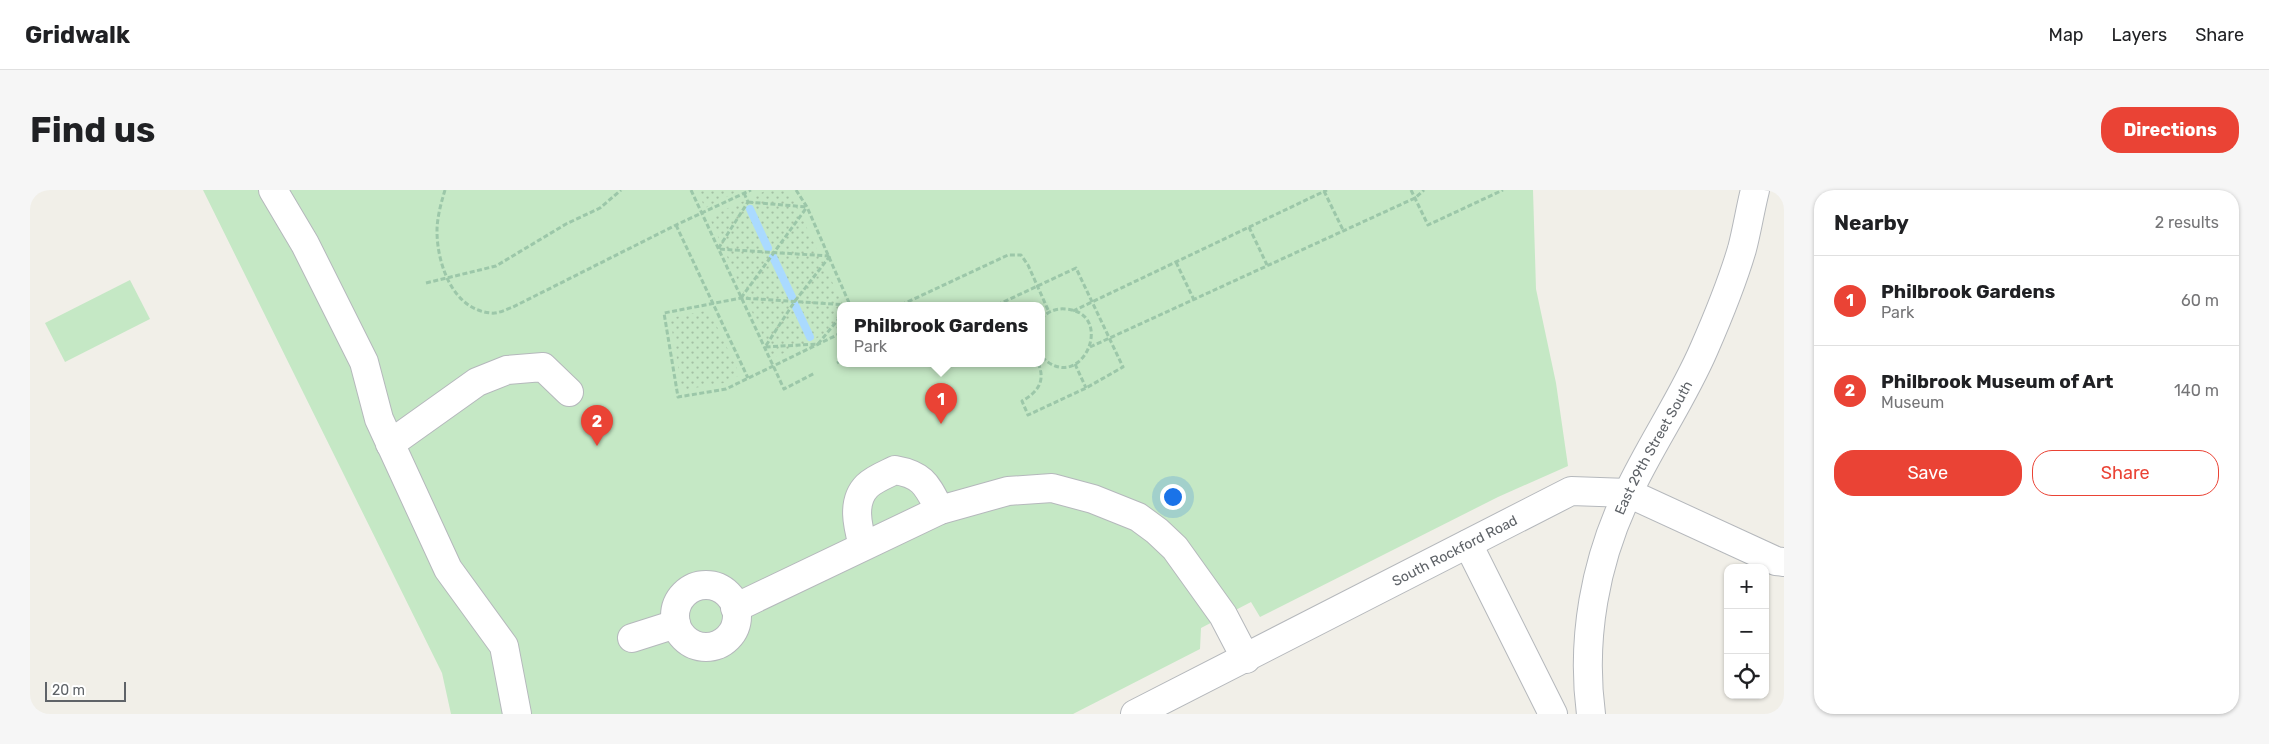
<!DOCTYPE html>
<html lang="en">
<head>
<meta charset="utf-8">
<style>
  body { margin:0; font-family:Rubik,sans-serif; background:#f6f6f6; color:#202124 }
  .controls { position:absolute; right:15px; bottom:15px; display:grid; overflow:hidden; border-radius:10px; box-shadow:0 1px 4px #0004 }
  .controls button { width:45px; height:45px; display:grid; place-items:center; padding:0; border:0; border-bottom:1px solid #e0e0e0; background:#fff; color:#202124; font:25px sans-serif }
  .scale { position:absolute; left:15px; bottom:12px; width:81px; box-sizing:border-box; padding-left:5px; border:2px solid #5f6368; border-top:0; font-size:14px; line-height:18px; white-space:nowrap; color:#5f6368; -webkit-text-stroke:4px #fff; paint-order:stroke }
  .you { position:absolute; left:1142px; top:306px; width:18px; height:18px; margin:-12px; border:4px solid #fff; border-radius:50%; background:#1a73e8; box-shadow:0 0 0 8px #1a73e833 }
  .badge { display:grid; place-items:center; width:32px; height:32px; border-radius:50%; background:#ea4335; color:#fff; font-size:16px; font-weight:700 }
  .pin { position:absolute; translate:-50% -41px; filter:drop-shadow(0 1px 2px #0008) }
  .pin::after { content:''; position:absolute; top:26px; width:18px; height:15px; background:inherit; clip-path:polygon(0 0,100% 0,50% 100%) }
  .popup { position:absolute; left:807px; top:112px; width:208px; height:65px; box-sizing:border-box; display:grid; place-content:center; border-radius:10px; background:#fff; filter:drop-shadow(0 1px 4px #0005); font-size:16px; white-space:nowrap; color:#757577 }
  .popup b { font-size:19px; color:#202124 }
  .popup::after { content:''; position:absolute; left:50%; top:100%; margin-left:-10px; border:10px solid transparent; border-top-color:#fff }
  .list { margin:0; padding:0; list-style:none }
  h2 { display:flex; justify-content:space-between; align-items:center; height:65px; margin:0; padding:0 20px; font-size:21px }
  h2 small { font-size:16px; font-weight:400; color:#757577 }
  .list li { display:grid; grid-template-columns:32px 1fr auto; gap:15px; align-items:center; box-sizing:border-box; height:90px; padding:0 20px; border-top:1px solid #e0e0e0 }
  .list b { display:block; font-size:19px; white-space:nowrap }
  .list p { margin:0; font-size:16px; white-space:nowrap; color:#757577 }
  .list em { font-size:16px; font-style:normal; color:#757577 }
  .actions { display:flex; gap:10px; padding:15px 20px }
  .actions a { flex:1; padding:11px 0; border:1px solid #ea4335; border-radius:20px; text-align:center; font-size:18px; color:#ea4335 }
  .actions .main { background:#ea4335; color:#fff }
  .icon { flex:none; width:28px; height:28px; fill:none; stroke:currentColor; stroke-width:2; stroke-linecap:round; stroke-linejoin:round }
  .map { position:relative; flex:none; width:1754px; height:524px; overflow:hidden; border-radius:20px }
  header { display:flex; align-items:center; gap:30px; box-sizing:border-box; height:70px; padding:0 25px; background:#fff; border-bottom:1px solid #e0e0e0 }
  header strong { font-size:24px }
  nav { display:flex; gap:28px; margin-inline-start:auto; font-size:18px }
  .intro { display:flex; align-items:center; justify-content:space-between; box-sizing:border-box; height:120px; padding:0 30px }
  h1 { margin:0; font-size:35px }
  .button { padding:12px 22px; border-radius:20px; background:#ea4335; color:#fff; font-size:18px; font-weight:700 }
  main { display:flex; gap:30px; padding:0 30px }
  aside { flex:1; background:#fff; border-radius:20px; box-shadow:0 1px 4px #0004 }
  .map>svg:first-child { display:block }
  .green { fill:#c5e8c5; fill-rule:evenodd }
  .garden { fill:url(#garden-dots) }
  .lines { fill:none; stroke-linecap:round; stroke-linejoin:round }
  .stream { stroke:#aadaff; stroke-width:8 }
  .minor-casing { stroke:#b5b8bc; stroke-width:30 }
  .path { stroke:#9cc7a9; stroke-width:3; stroke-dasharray:5 2.5; stroke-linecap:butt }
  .minor { stroke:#fff; stroke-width:28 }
  .labels { text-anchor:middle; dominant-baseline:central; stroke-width:5; stroke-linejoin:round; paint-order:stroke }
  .street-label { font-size:14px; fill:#5f6368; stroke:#fff }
</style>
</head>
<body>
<header>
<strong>Gridwalk</strong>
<nav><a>Map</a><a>Layers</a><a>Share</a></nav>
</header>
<div class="intro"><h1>Find us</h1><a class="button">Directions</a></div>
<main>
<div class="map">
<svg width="1754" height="524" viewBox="0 0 1754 524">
  <defs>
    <pattern id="garden-dots" width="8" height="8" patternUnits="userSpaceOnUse" patternTransform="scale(1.25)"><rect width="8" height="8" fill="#c5e8c5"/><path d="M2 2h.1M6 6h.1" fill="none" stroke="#a3c0a4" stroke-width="1.8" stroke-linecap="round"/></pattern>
  </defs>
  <rect width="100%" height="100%" fill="#f1efe8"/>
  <g class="green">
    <path d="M173,0h1330l3,99 20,94 12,83 -70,31 -238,120 -9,-15 -50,26 -1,21 -127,65h-622l-9,-41zM811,115h200v58h-200z"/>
    <polygon points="100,90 120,129 35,172 15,133"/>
  </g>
  <g class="garden">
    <polygon points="667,0 710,0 675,18"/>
    <polygon points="737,0 759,0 813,115 811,115 811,137 743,168 679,27"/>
    <polygon points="679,120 710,185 694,193 652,200 640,128"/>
  </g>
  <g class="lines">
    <g class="stream">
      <polyline points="720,19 738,58"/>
      <polyline points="743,67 762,107"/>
      <polyline points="765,115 780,147"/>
    </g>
    <defs>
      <g id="minor">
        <polyline points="243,0 275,54 334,172 349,229 418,379 474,456 487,524"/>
        <polyline points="360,254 447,192 477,180 513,177 539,202"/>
        <polyline points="1438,354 1523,524"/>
        <path d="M833,356c-5,-19 -12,-44 4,-60 7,-7 20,-12 28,-16 29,5 32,16 45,40"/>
        <circle cx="676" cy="426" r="31"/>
        <polyline points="705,418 910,320 978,301 1022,298 1063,309 1108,327 1127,341 1145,358 1193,425 1216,469"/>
        <polyline points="602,448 646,434"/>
        <path id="s1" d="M1105,524l436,-223 57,2 148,68 8,1"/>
        <path id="s2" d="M1561,524c-10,-75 4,-153 37,-221 23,-49 55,-95 76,-144 14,-32 28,-66 38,-100 5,-19 8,-39 13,-59"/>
      </g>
    </defs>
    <use href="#minor" class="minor-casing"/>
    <g class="path">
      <path d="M415,0c-4,13 -8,28 -8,41 0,33 16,79 54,82 7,1 16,-4 22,-6l163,-82 75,-35"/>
      <polyline points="661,0 754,199 785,183"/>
      <polyline points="766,0 777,17 820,115"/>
      <polyline points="1381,0 1398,35 1473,0"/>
      <polyline points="1294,1 1313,40"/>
      <polyline points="714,3 718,12 688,59 799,66"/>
      <polyline points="718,12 777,17"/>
      <polyline points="646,35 718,188"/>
      <polyline points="1219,37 1237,75"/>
      <polyline points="800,66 765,111 735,157 788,154 811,126"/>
      <polyline points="1146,72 1164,110"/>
      <polyline points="396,93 466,76 536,34 570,18 591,0"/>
      <polyline points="711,108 777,17"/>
      <polyline points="871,115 978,65 991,65 998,75 1019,122"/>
      <path d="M967,115l79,-37 47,99 -37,21 -58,27 -6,-14c16,-9 24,-20 16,-38"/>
      <polyline points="1043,121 1297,0"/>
      <path d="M1011,129c6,-7 15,-11 24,-10 53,3 16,89 -24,47"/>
      <polyline points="811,143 696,199 648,207 634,123 711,108 819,115"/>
      <polyline points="1060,157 1385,8 1394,0"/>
      <polyline points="807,173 811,171"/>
      <polyline points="1045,174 1056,198"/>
    </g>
    <use href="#minor" class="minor"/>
  </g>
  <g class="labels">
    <g class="street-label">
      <text stroke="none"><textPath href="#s2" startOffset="279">East 29th Street South</textPath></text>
      <text stroke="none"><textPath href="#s1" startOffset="359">South Rockford Road</textPath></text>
    </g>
  </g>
</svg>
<div class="controls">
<button>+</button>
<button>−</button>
<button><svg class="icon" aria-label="locate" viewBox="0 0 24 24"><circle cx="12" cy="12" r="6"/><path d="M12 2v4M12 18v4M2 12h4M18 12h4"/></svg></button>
</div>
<div class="scale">20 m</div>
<div class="you"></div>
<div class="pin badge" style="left:911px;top:234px">1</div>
<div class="popup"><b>Philbrook Gardens</b>Park</div>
<div class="pin badge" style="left:567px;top:256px">2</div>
</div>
<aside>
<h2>Nearby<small>2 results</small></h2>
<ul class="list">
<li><span class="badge">1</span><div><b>Philbrook Gardens</b><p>Park</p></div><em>60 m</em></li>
<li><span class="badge">2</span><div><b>Philbrook Museum of Art</b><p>Museum</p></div><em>140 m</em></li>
</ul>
<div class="actions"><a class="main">Save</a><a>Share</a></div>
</aside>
</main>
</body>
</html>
